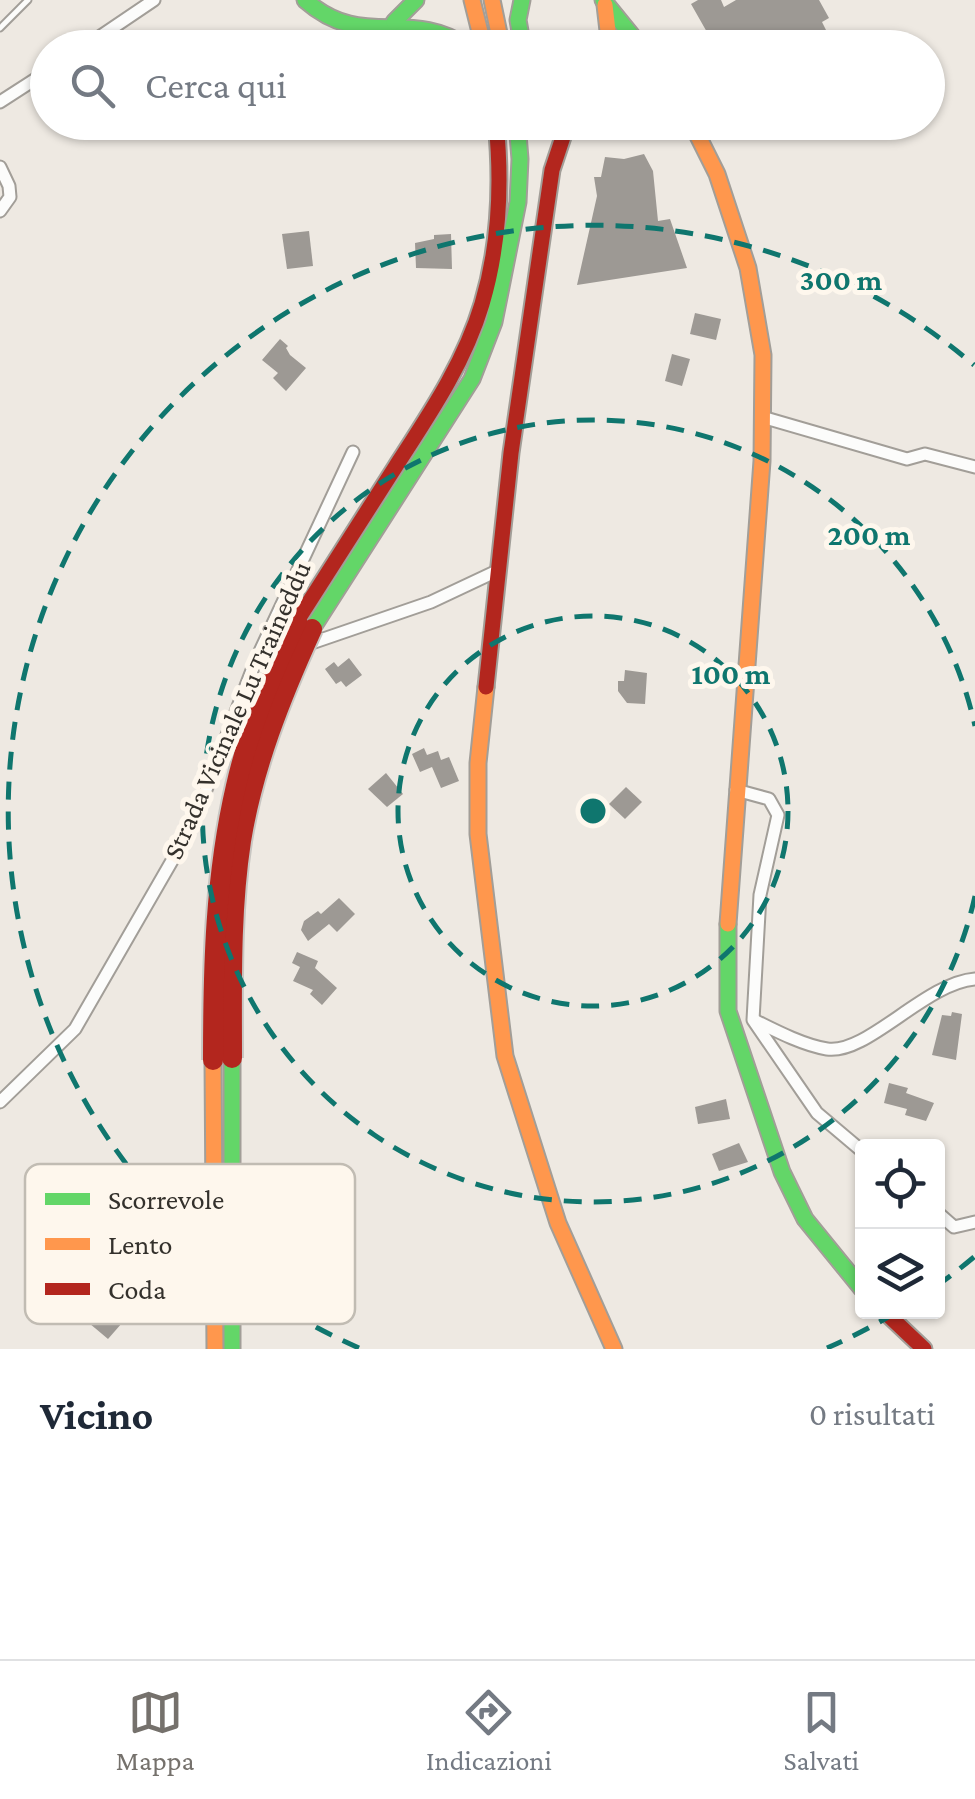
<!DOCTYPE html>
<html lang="it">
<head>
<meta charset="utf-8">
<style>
  body { margin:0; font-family:"Crimson Pro",serif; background:#f6f6f7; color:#1f2937 }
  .controls { position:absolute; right:30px; bottom:30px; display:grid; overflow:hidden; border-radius:10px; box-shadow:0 2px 8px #0004 }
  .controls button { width:90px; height:90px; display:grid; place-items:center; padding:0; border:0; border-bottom:2px solid #e0e1e3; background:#fff; color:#1f2937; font:50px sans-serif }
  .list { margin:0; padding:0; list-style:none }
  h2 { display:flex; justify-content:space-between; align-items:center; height:130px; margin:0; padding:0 40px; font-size:42px }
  h2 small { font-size:32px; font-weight:400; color:#747a83 }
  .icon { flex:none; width:55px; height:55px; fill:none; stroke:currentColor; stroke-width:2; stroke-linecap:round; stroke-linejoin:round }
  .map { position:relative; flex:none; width:975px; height:1349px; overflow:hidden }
  .search { position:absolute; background:#fff; box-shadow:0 2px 8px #0004; left:30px; right:30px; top:30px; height:110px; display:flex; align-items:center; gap:25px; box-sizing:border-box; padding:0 35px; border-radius:55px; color:#747a83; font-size:38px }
  .sheet { height:310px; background:#fff }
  nav { display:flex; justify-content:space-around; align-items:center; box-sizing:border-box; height:140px; border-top:2px solid #e0e1e3; background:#fff; font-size:28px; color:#747a83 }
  nav a { display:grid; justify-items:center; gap:5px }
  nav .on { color:#75716c }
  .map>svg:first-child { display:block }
  .building { fill:#9d9994 }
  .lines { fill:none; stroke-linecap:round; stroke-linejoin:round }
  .lane-casing { stroke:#a29e98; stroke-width:9 }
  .street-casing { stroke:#a29e98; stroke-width:15 }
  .fast-casing { stroke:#a29e98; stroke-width:19 }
  .slow-casing { stroke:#a29e98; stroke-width:19 }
  .jam-casing { stroke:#a29e98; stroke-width:19 }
  .lane { stroke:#fcfcfb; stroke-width:5 }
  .street { stroke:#fcfcfb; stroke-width:11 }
  .fast { stroke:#63d668; stroke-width:15 }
  .slow { stroke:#ff974d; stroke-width:15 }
  .jam { stroke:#b3261e; stroke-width:15 }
  .jam-bridge-casing { stroke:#c8c6c2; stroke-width:24; stroke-linecap:butt }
  .jam-bridge { stroke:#b3261e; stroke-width:20 }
  .ring { fill:none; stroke:#0f766e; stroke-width:5; stroke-dasharray:18 12 }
  .labels { text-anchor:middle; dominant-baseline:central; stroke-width:10; stroke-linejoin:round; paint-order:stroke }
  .street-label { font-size:28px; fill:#34312c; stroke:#fef7ed }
  .key { fill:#fef7ed; stroke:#c1bcb3; stroke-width:2.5 }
  .key-label { font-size:28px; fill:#34312c }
  .centre { fill:#0f766e; stroke:#fef7ed; stroke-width:5 }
  .ring-label { font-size:30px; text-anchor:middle; font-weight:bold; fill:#0f766e; stroke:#fef7ed; stroke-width:10; stroke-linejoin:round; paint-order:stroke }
</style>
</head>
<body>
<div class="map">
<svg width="975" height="1349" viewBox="0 0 975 1349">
  <rect width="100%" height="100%" fill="#eee9e2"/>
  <g class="building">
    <polygon points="698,0 721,0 724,7 736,0 819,0 829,18 822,22 826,30 824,44 818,48 772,48 766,36 747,48 716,48 691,4"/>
    <polygon points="644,154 653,171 658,221 670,219 687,268 577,285 597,196 594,177 601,177 605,157 624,159"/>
    <polygon points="309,231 313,266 287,269 282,234"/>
    <polygon points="451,234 452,269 416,268 415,243 434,239 434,235"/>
    <polygon points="695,313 721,319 716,340 690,334"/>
    <polygon points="280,339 288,346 286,348 290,355 306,368 286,391 273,378 278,373 262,360"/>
    <polygon points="672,354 690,359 682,386 665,381"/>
    <polygon points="349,658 362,675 346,687 341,681 336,684 325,669 334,662 338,667"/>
    <polygon points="625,670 647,673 645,704 627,703 618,691 618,681 624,681"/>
    <polygon points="424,748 427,755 438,751 441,760 449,757 459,781 441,788 432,767 420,772 412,754"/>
    <polygon points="386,773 403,794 387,807 368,789"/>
    <polygon points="626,787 642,802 625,819 609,804"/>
    <polygon points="339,898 355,914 337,932 329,924 308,941 301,930 304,921 318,911 321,914"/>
    <polygon points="297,952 318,961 315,968 337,988 322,1005 310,994 313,990 293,981 300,967 292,963"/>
    <polygon points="952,1012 962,1014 956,1060 932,1055 942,1015 951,1016"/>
    <polygon points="889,1083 908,1088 906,1093 934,1103 926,1121 905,1115 907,1109 884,1103"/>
    <polygon points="726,1099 730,1119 698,1124 695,1107"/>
    <polygon points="739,1143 748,1162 719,1171 712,1154"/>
    <polygon points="96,1302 122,1323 108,1339 83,1318"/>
  </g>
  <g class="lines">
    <defs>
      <polyline id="lane" points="0,28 28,0"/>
      <g id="street">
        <polyline points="83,48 154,0"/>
        <polyline points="0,102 48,71"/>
        <polyline points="0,167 9,186 10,197 0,211"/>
        <polyline points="762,417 907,459 925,454 975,467"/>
        <polyline points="303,646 431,602 499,570"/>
        <polyline points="736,790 769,799 778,815 760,895 753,1020 817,1113 862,1151"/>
        <path d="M754,1020c22,11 49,25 73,29 40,6 98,-66 148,-70"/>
        <polyline points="0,1102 75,1029 192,826 256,660 353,452"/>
        <polyline points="938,1213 954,1227 975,1222"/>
      </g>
      <g id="fast">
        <path d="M305,0c59,52 104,6 164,48"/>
        <polyline points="522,0 518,20 523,48"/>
        <polyline points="603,0 642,48"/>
        <polyline points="394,22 416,0"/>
        <polyline points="312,629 472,379 494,322 518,202 520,159 517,122"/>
        <polyline points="728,924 728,1011 782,1172 805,1219 862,1289"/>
        <polyline points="232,1058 232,1349"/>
      </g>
      <g id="slow">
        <polyline points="472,0 484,48"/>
        <polyline points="492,0 502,48"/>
        <polyline points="605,5 610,48"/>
        <polyline points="691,122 717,174 748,268 763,355 762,461 728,924"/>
        <polyline points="486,687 478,763 478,834 505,1056 558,1223 614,1349"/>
        <polyline points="213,1060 215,1349"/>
      </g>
      <g id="jam">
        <path d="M297,621c33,-52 66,-103 99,-155 33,-51 68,-102 86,-162 17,-57 20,-122 14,-182"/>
        <polyline points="486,687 511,453 552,170 568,122"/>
        <polyline points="885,1312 924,1349"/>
      </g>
    </defs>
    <use href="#lane" class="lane-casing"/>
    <use href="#street" class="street-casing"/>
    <use href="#fast" class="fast-casing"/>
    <use href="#slow" class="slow-casing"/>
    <use href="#jam" class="jam-casing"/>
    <use href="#lane" class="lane"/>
    <use href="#street" class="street"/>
    <use href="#fast" class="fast"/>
    <use href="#slow" class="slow"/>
    <use href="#jam" class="jam"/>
    <defs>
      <g id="jam-bridge">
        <path d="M232,1058c0,-72 -2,-145 9,-217 12,-74 40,-144 71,-212"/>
        <path d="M213,1060c0,-92 2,-184 23,-274 13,-58 36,-112 61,-165"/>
      </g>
    </defs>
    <use href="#jam-bridge" class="jam-bridge-casing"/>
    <use href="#jam-bridge" class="jam-bridge"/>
  </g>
  <g class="ring">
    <circle cx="593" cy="811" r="195"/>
    <path d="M975 896A391 391 0 1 1 975 726"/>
    <path d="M974 1257A586 586 0 0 1 942 1282M895 1313A586 586 0 0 1 827 1348M359 1348A586 586 0 1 1 974 365"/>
  </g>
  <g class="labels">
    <g class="street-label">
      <text transform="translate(237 710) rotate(-66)">Strada Vicinale Lu Traineddu</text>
    </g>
  </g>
  <rect x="25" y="1164" width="330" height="160" rx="15" class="key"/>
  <rect x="45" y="1193" width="45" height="12" fill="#63d668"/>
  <rect x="45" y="1238" width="45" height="12" fill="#ff974d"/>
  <rect x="45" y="1283" width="45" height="12" fill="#b3261e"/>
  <g class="key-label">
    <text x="108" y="1209">Scorrevole</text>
    <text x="108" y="1254">Lento</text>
    <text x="108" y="1299">Coda</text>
  </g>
  <circle cx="593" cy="811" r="15" class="centre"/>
  <g class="ring-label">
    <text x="841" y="290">300 m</text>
    <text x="869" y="545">200 m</text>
    <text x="731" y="684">100 m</text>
  </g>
</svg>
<div class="controls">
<button><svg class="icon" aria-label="locate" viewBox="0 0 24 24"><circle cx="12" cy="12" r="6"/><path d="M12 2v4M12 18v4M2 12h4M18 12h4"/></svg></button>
<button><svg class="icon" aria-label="layers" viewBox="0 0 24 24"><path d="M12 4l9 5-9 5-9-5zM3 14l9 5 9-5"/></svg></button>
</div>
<div class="search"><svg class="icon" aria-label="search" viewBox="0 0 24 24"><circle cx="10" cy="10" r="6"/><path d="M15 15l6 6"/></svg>Cerca qui</div>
</div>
<section class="sheet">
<h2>Vicino<small>0 risultati</small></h2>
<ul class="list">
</ul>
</section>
<nav>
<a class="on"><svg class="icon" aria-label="map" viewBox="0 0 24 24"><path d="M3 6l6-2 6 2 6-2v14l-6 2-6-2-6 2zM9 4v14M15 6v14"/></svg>Mappa</a>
<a><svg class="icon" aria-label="directions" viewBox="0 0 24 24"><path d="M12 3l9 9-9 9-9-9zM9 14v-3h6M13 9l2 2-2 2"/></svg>Indicazioni</a>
<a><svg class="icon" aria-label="saved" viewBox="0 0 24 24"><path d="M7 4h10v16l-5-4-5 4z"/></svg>Salvati</a>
</nav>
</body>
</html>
